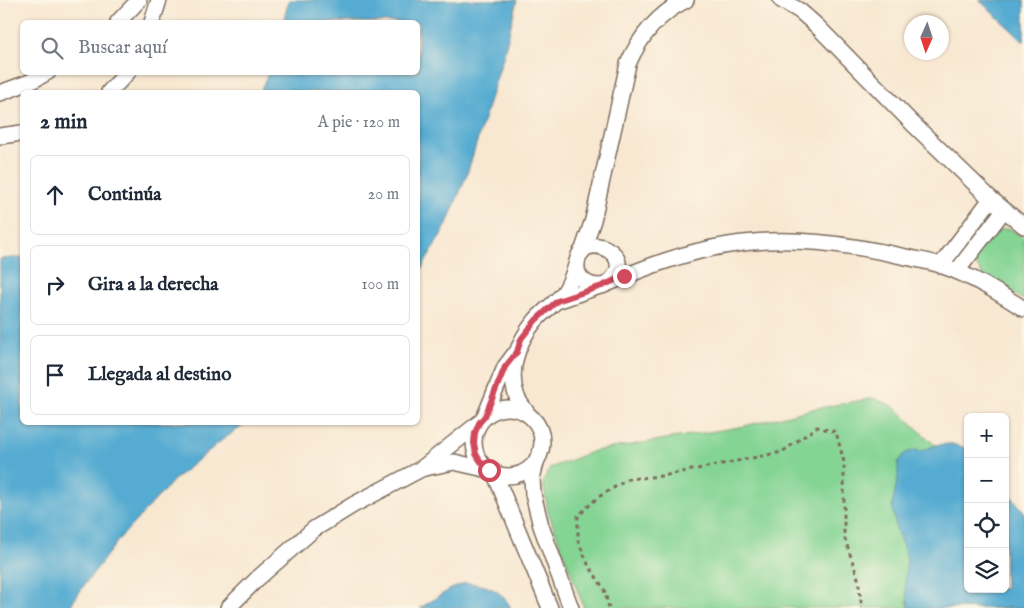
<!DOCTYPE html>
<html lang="es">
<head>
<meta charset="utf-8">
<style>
  body { margin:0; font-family:"IM FELL English",serif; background:#f2f2f3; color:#1f2937 }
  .controls { position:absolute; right:15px; bottom:15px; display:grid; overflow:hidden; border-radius:8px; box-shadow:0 1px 4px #0004 }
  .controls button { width:45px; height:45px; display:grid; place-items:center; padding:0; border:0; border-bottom:1px solid #e0e1e3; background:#fff; color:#1f2937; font:25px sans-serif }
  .compass { position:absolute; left:904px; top:15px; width:45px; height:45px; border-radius:50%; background:#fff; box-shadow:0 1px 4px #0004; rotate:183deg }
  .stop { position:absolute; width:15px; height:15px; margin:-11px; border:4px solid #d1495b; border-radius:50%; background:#fff }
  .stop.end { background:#d1495b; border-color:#fff; box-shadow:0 1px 5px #0008 }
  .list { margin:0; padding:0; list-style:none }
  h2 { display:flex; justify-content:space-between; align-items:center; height:65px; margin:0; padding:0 20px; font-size:21px }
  h2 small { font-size:16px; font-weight:400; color:#747a83 }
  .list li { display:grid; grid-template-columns:32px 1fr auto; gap:15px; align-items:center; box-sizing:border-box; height:80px; margin:0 10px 10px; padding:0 10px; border:1px solid #e0e1e3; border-radius:8px }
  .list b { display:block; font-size:19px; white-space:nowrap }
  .list em { font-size:16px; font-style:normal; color:#747a83 }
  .icon { flex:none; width:28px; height:28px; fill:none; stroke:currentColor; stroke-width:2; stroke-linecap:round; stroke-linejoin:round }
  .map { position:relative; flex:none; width:1024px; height:608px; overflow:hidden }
  .search { position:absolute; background:#fff; box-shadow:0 1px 4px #0004; left:20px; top:20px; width:400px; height:55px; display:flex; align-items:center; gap:12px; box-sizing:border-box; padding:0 18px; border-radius:8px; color:#747a83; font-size:19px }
  .panel { position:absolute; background:#fff; box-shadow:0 1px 4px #0004; left:20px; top:90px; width:400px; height:335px; border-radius:8px }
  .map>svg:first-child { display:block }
  .green { fill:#84d494; stroke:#607f59 }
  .water { fill:#54abd1; stroke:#486a78 }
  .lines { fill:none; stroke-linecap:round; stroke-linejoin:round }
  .street-casing { stroke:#7d6c5d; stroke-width:18 }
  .path { stroke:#7d6c5d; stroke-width:3; stroke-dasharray:4 4; stroke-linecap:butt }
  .street { stroke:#fff; stroke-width:15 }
  .route { stroke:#d1495b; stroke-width:6 }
</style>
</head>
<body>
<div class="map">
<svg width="1024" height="608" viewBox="0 0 1024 608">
  <rect width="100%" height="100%" fill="#fcf5e5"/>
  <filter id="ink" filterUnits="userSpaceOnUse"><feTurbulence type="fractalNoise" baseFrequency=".02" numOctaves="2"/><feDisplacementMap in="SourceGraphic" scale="10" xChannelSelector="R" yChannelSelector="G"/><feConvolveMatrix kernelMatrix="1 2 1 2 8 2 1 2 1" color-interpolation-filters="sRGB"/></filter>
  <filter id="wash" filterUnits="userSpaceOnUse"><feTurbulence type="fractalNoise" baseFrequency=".0096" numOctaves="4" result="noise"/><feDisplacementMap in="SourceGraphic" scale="20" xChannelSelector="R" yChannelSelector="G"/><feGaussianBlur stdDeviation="1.12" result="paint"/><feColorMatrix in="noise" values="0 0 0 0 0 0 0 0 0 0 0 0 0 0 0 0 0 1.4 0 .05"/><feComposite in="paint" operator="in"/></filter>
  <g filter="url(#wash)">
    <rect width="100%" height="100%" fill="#f8e8d2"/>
    <g class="green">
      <polygon points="1002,229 1010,229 1024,238 1024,300 983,276 976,264 976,256 994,232"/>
      <polygon points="873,398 893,406 935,445 952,444 968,449 968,589 1005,589 1005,488 1024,512 1024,608 584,608 548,512 543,482 550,468 594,451 745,426 813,409"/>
    </g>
    <g class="water">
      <polygon points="289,0 517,0 504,54 467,174 446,226 418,275 418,92 260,92 268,73 418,72 418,22 283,22"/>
      <polygon points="979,0 1024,0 1024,42"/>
      <polygon points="22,257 22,422 247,423 222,440 174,480 120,538 85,584 69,608 0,608 0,259"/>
      <polygon points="952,444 968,449 968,589 1005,589 1005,488 1024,512 1024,608 909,608 905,584 907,558 896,528 892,505 898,478 898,463 904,454 914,450 922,451 936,445"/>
      <path d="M465,583c21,1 36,6 46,25h-91l29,-18z"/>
    </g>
  </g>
  <g filter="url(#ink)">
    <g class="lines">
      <defs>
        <g id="street">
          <polyline points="781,0 800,11 817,26 913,124 991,199 1024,226"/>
          <polyline points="118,22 139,0"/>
          <polyline points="152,22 159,0"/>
          <polyline points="109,92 128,72"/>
          <polyline points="0,93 30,82 48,72"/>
          <polyline points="0,136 22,133"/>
          <path d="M582,252l11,-32 35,-156c12,-28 30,-50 58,-64"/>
          <polyline points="941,265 991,199"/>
          <polyline points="957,271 1004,210"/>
          <path d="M608,283c34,-28 -27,-56 -31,-20 -2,16 12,24 25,23 41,-18 82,-34 127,-41 58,-10 120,-1 177,12 13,3 26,5 37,9 29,10 56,27 81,43"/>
          <polyline points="557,301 600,286"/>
          <circle cx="508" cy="442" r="34"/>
          <path d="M527,413c-3,-5 -8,-11 -10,-16 -10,-26 1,-56 18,-76 9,-11 22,-18 30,-30 6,-9 9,-19 12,-29"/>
          <polyline points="485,416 505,367 514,355"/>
          <polyline points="537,459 532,478 533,494 541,526 571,608"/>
          <polyline points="425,468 454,462 489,470"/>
          <polyline points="494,472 550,608"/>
          <polyline points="228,608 257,579 314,529 353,505 421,469 479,423"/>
        </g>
      </defs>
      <use href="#street" class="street-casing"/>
      <polyline class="path" points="609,608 604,589 588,564 578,541 578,516 597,498 628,479 662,476 782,452 817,427 836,432 844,462 844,536 858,578 862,608"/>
      <use href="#street" class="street"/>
    </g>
  </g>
  <g class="lines" filter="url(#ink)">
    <polyline class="route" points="489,470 481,462 476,454 474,443 475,433 479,423 485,416 505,367 517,352 521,339 536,320 557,301 602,286 624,276"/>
  </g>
</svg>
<div class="controls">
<button>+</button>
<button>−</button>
<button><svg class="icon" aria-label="locate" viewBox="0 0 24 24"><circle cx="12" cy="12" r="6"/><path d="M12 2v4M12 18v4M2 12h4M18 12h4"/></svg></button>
<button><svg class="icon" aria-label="layers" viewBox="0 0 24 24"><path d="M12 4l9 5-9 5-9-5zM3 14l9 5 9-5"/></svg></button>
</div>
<svg class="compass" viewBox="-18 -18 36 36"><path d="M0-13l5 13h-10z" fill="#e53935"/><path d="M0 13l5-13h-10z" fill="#747a83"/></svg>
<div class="stop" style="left:489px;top:470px"></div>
<div class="stop end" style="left:624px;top:276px"></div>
<div class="search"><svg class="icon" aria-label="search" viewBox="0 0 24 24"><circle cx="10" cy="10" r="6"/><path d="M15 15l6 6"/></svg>Buscar aquí</div>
<section class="panel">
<h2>2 min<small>A pie · 120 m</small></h2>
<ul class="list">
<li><svg class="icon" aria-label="ahead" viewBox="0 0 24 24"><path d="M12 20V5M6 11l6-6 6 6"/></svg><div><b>Continúa</b></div><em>20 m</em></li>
<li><svg class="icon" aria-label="right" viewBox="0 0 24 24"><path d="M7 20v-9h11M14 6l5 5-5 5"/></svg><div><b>Gira a la derecha</b></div><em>100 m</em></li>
<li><svg class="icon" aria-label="arrive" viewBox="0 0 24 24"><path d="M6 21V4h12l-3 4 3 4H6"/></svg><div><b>Llegada al destino</b></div></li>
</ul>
</section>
</div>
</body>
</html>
